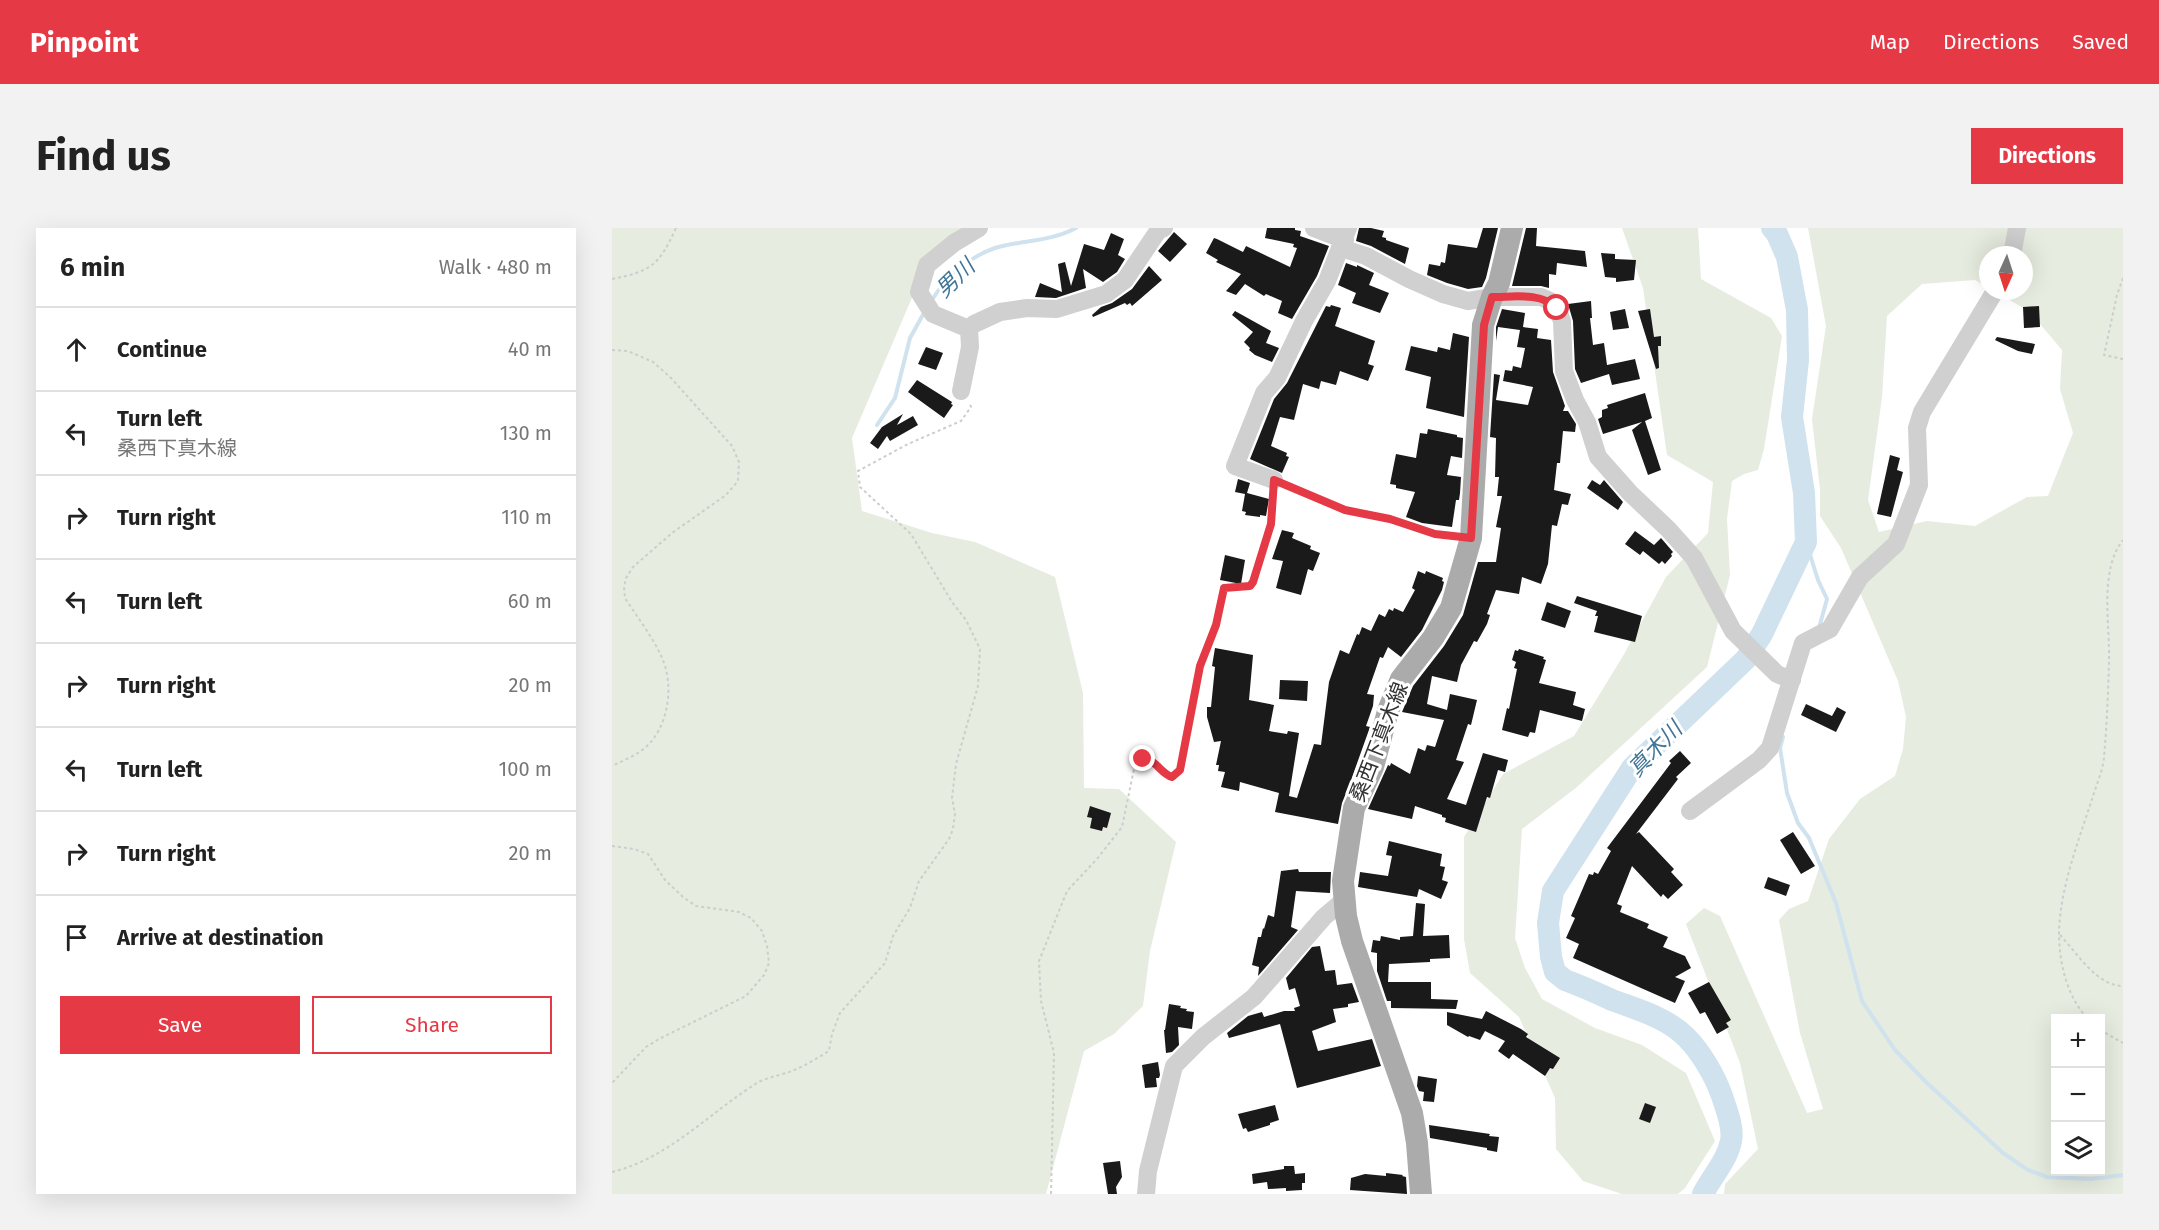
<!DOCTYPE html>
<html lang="en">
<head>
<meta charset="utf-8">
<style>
  body { margin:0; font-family:"Fira Sans","Noto Sans JP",sans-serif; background:#f2f2f2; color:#222 }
  .controls { position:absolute; right:18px; bottom:18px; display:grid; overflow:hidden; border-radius:0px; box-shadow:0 6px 24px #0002 }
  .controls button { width:54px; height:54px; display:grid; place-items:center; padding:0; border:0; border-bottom:2px solid #e0e0e0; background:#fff; color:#222; font:30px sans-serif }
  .compass { position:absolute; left:1367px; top:18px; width:54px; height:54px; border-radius:50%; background:#fff; box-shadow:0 6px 24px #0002; rotate:183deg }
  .stop { position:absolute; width:18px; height:18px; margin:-14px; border:4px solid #e63946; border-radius:50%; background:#fff }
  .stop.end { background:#e63946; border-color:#fff; box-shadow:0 2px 6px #0008 }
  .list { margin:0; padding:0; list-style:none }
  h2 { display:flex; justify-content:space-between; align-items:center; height:78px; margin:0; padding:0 24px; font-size:26px }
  h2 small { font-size:20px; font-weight:400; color:#767676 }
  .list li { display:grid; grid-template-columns:39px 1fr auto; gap:18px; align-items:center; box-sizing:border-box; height:84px; padding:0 24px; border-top:2px solid #e0e0e0 }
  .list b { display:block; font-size:22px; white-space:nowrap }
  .list p { margin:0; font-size:20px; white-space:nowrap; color:#767676 }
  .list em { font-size:20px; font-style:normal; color:#767676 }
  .actions { display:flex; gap:12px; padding:18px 24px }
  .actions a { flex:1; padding:14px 0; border:2px solid #e63946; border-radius:0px; text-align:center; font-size:21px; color:#e63946 }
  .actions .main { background:#e63946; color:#fff }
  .icon { flex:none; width:33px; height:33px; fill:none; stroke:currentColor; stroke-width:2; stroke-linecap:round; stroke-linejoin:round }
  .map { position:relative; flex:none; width:1511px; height:966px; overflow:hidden; border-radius:0px }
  header { display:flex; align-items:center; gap:36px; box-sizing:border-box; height:84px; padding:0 30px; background:#e63946; color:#fff }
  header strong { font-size:28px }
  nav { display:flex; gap:33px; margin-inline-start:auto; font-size:21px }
  .intro { display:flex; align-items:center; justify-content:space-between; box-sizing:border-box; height:144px; padding:0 36px }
  h1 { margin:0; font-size:42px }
  .button { padding:15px 27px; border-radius:0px; background:#e63946; color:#fff; font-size:21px; font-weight:700 }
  main { display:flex; gap:36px; padding:0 36px }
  aside { flex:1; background:#fff; border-radius:0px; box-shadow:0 6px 24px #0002 }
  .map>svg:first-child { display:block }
  .green { fill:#e6ecdf; fill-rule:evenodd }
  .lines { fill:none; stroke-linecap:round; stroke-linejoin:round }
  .stream { stroke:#cfe2ee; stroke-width:4 }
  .river { stroke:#cfe2ee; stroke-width:22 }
  .building { fill:#1a1a1a }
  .path { stroke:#cdcdcd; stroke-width:2; stroke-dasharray:3 3; stroke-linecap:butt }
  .minor { stroke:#d0d0d0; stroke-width:18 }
  .major { stroke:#ababab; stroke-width:22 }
  .route { stroke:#e63946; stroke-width:8 }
  .labels { text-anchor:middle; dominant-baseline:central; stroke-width:6; stroke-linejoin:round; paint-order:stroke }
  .street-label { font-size:21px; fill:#333; stroke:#fff }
  .water-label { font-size:22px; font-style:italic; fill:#3f7597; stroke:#fff }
</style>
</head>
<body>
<header>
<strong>Pinpoint</strong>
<nav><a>Map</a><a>Directions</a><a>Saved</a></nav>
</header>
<div class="intro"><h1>Find us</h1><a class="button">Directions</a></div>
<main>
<aside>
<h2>6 min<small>Walk · 480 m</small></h2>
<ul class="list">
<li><svg class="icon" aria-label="ahead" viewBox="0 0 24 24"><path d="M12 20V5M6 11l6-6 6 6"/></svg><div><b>Continue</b></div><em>40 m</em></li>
<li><svg class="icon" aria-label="left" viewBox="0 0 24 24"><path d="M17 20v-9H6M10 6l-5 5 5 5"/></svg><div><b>Turn left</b><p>桑西下真木線</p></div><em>130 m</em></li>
<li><svg class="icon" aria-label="right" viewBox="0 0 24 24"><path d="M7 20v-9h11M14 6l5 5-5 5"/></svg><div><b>Turn right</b></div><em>110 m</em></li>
<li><svg class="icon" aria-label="left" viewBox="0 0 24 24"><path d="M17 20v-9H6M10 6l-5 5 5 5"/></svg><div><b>Turn left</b></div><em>60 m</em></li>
<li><svg class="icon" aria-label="right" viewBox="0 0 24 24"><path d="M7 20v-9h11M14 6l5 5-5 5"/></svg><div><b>Turn right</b></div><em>20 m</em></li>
<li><svg class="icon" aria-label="left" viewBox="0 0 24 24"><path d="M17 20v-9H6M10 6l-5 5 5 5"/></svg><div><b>Turn left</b></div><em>100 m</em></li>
<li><svg class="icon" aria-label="right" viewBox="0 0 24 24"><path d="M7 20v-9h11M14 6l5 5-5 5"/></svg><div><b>Turn right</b></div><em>20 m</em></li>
<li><svg class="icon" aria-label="arrive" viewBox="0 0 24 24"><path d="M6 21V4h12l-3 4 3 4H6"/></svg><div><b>Arrive at destination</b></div></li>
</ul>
<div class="actions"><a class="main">Save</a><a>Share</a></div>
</aside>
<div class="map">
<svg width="1511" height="966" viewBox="0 0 1511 966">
  <rect width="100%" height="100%" fill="#fff"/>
  <g class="green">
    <polygon points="0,0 354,0 302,65 240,210 250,283 320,305 363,314 443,349 471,465 472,560 507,561 564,614 538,723 531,778 502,806 472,823 434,966 0,966"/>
    <polygon points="1010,0 1086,0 1089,51 1159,90 1170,108 1152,221 1146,242 1132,246 1120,253 1115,291 1118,347 1095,439 965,559 910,601 903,710 913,740 930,771 983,800 1030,817 1074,845 1103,913 1073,960 1066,966 1010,966 971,953 944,921 943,870 907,789 858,745 852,711 852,609 891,546 962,508 1011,428 1054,349 1096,305 1101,254 1055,227 1031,60"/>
    <path d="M1196,0h315v966h-399l1,-10 33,-35 -18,-86 -54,-139 18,-16 16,8 87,197 16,-4 -23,-76 -21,-113 10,-11 19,-8 21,-62 31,-40 35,-23 8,-27 3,-32 -8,-36 -57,-133 -21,-32v-27l-8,-70 14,-93zM1376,27h36v36h-30l36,21 32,38 -2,39 13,44 -25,63 -21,1 -52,29 -48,-5 -48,11 -11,-32 14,-103 5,-81 35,-32 53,-4 13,8zM1444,790h44v154h-44z"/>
  </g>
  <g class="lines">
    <g class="stream">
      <path d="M320,72c14,-23 37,-43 63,-52 27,-8 55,-6 81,-20"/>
      <polyline points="265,197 283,170 298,110 313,83"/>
      <polyline points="1194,314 1206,352 1215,371 1207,400"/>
      <polyline points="1171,509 1168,520 1175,565 1186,595 1197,610 1224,675 1250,773 1283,822 1314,854 1391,925 1416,942 1435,949 1479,951 1511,947"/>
    </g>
    <path class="river" d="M1091,966c9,-18 24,-33 28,-53 3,-14 -5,-32 -9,-45 -7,-20 -21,-44 -36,-59 -20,-20 -48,-27 -74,-37 -15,-7 -31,-14 -47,-20l-10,-8 -4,-15 -3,-34 5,-32 79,-123 114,-109 16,-25 44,-92 -2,-49 -12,-76 6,-57 -1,-50 -10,-53 -10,-23 -5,-6"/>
  </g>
  <g class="building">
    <polygon points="655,0 683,0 683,2 689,3 688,8 717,18 705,48 680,91 666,85 670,73 654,66 652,68 633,56 624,67 614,63 629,46 604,34 606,32 594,25 602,10 605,11 631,24 634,18 678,39 685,20 681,19 682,16 653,10"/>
    <polygon points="747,0 759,0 772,3 770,9 774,10 774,12 797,20 793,36 759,18 744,13"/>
    <polygon points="871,0 886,0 874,50 870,59 856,61 835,55 815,47 817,36 828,38 829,34 833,35 836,16 865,20"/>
    <polygon points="914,0 925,0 924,18 973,23 975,39 945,35 944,47 937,46 937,60 929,58 900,58"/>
    <polygon points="562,4 575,16 558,34 546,23"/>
    <polygon points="499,5 512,11 506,27 513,31 505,44 491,54 471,41 474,60 444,70 423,69 428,55 450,64 446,36 453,34 459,58 472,16 492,22"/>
    <polygon points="989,25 1003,26 1003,31 1024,32 1022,52 1004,54 1004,50 993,49"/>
    <polygon points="734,35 745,39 745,37 762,45 757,57 777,65 768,85 740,75 744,65 726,57"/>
    <polygon points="537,38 550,52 520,78 518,75 515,77 513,75 481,89 480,87 489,79 500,75 520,61"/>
    <polygon points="979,73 980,90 978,90 981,117 992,115 995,137 1023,131 1028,151 1000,157 997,146 969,155 963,141 961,93 956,76"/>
    <polygon points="719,77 729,80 723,98 763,113 756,136 762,138 756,153 728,143 724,157 709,153 707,161 691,156 682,192 668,189 659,218 675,225 674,228 677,229 670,245 638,231 662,171 675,155 714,78 718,79"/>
    <polygon points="1427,78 1428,99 1412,100 1411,79"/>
    <polygon points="890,81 913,85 911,99 926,101 925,110 939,112 941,144 953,178 951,183 956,183 964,196 963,204 951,203 948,235 945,235 942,262 959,266 956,277 950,276 945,298 940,297 936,336 929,356 910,349 907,366 884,362 875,386 878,387 875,396 865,414 862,413 849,437 845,454 820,448 815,476 835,482 838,466 865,472 859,497 856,496 844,532 852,534 835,571 854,577 871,525 896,532 893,544 886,542 878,570 875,569 864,604 833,594 834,590 830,589 830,587 803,578 800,591 756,581 776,537 778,538 779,535 798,546 806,520 813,523 815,517 823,519 832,492 790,484 801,458 832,418 851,387 866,334 884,334 889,300 884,299 890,268 885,268 887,249 883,249 884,210 878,209 882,146 888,147 884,172 916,177 921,159 891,153 893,142 900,143 901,138 909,140 913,120 905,119 908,102 886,99 884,113 884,99"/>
    <polygon points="1013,81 1017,100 1001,102 998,84"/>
    <polygon points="1038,81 1042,109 1049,108 1049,118 1046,118 1047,140 1044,141 1026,83"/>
    <polygon points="623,83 659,103 654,115 667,120 660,134 643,127 637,122 638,120 632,114 641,104 620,87"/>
    <polygon points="841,105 857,109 852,189 814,180 819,149 793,142 799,118 825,124 826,119 838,122"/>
    <polygon points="1385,109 1423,116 1420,126 1406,123 1383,112"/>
    <polygon points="314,119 331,125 324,142 306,136"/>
    <polygon points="305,152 340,174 339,176 341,177 332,190 296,164"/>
    <polygon points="1033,165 1040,190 1033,193 1049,242 1036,247 1020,202 1030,194 991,206 986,191 990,189 990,182 996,180 995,177"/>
    <polygon points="291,186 285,197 301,188 306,197 278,213 275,208 266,221 258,215 270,199"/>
    <polygon points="816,201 845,207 845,209 851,210 850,230 839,228 835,247 849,249 848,265 847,272 844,272 840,299 810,295 794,289 803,264 784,260 784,257 778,256 784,226 804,230 808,205 815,206"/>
    <polygon points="1278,227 1288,230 1285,242 1291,244 1279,289 1265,286"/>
    <polygon points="626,251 638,255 635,265 657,271 654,288 648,287 648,289 633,287 634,284 630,283 633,266 623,264"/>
    <polygon points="980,252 988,257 992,252 1011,274 1006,282 975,260"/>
    <polygon points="670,302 682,305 680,310 699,318 698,321 708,325 701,343 696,341 689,367 664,360 671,333 660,331"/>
    <polygon points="1023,303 1042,317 1049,310 1061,324 1059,326 1060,328 1053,336 1050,333 1047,336 1031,323 1028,327 1013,316"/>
    <polygon points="613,327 633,332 629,356 608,352"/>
    <polygon points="806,343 813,346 814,343 831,350 830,353 832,354 830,362 810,402 789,429 776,419 771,430 768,429 755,466 762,467 761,478 754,498 758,499 738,555 730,575 726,596 663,584 667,565 628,554 627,563 609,559 613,544 606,543 607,537 604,537 609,513 602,514 595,489 595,479 599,479 603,439 600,438 603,420 641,427 637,472 662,477 657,503 675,506 676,503 687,505 677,568 685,570 702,516 709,517 717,454 728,422 737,426 745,406 747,407 750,399 759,403 767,386 773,389 777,381 781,383 782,380 791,384 803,362 800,360"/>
    <polygon points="965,368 1030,388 1023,414 982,404 986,388 983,388 985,383 962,375"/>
    <polygon points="935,374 959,383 953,400 929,392"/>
    <polygon points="907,421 932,429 931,431 934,432 927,455 964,464 961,477 973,481 970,493 928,482 923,505 918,504 916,509 890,502 895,480 897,481 905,441 902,440 904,434 900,432 903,422 906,423"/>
    <polygon points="668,452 696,453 695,473 667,471"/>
    <polygon points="1194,476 1220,488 1225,479 1234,484 1224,504 1189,487"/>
    <polygon points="1068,523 1079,535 1064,549 1066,551 1024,606 1027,604 1062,641 1059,644 1071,657 1056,671 1051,666 1049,669 1020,638 1005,676 1010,678 1008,684 1037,696 1035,700 1056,709 1051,719 1073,728 1079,740 1063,749 1073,753 1063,775 961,730 967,716 954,710 963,690 959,688 977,646 981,647 982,644 986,646 999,623 995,620 1059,535 1057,533"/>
    <polygon points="478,578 499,585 495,600 491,599 490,603 478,600 480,590 475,589"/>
    <polygon points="1181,604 1203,638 1189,646 1168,612"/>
    <polygon points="777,613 830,626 828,638 833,639 830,652 836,654 829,671 807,661 805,669 746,659 748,644 776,648 780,628 774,627"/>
    <polygon points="686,641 687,644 719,644 718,665 684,663 679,699 686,702 646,748 647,739 640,737 646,709 649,709 651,700 652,701 656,687 662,689 669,643"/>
    <polygon points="1156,649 1178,657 1174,668 1152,660"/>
    <polygon points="804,675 813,676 811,708 837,707 838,730 818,731 818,734 777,736 776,754 819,754 819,771 846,772 844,781 779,780 779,773 775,773 765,743 765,725 759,724 761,712 768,713 769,708 788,712 788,709 801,708"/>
    <polygon points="708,718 713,743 723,742 725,757 740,755 747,774 736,776 736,779 721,781 724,794 700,803 706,823 760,811 769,838 685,860 668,796 617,810 615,805 636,788 650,784 652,789 672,783 683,783 682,780 688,778 683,760 677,762 674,750 700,719"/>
    <polygon points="1097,754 1119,792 1114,795 1117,799 1105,806 1093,784 1088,786 1076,765"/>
    <polygon points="557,776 569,778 568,780 575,781 574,783 582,784 580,801 566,799 567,817 560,824 554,825 552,802 553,802"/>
    <polygon points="874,783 909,801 916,806 914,809 948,830 941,841 938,840 933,848 901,826 897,831 886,823 893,813 873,803 868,812 857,808 856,809 835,797 835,784 870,791"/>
    <polygon points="546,834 548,847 547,850 544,850 545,859 533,860 530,837"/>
    <polygon points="806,848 825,851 822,874 811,873 812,864 807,863 805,858"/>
    <polygon points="1033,875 1044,879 1038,895 1027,891"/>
    <polygon points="663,877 667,892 658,895 658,897 636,904 634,900 631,901 626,886"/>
    <polygon points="817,897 878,906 877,908 887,909 885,924 875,922 875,920 818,910"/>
    <polygon points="508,933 510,949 504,959 505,966 496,966 491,935"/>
    <polygon points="672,938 682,938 683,946 693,945 693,955 690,955 690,962 674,963 674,960 656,961 655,954 641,956 640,946 672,941"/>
    <polygon points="774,945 791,947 790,948 794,949 795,966 738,962 739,950 753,946 774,948"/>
  </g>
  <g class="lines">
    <g class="path">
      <polyline points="1511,50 1505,67 1492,127 1511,131"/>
      <path d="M0,51c40,-8 47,-14 64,-51"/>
      <path d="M0,122l16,1 25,11 18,16 61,68 7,16 -1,19 -12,14 -54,38 -39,34 -7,11 -2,9 1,11c12,19 28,39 37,60 12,26 7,66 -14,87 -10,10 -24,15 -36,21"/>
      <polyline points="675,258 733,282 778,291 823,306 841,308"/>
      <polyline points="0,618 22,621 36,626 53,652 71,669 84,678 127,684 139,690 150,703 155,718 157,735 152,747 134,768 47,811 34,819 0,855"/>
      <path d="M1448,707c17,18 37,51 63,51"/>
      <path d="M1475,790c-20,-22 -28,-55 -28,-85 1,-46 20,-93 34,-137 4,-13 10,-26 11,-39 3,-32 4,-65 5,-96 1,-37 -10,-91 14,-121"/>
      <polyline points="1488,802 1511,815"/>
      <path d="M0,944c57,-14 97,-59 145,-89 11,-6 24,-8 35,-12 13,-5 25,-13 37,-20l3,-17 8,-21 45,-50 8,-27 17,-28 9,-27 30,-42 4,-10 2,-15 -3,-16 4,-34 22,-78 2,-37 -14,-29 -14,-18 -41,-68 -51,-47 -2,-16 50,-27 53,-23 10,-14 -1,-3"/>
      <path d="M439,966l3,-141 -13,-52 -2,-40 28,-70 30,-32 25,-32 12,-58 9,-10c14,2 17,14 29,17l8,-6 20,-104 17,-41 7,-37 26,-2 3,-4 18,-58 2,-28"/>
    </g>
    <g class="minor">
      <polyline points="702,0 733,12"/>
      <polyline points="729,20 754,28 797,51 831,66 856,73 880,69 929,69 938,73 945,80 950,93 952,143 963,172 975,194 986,229 1018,265 1056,301 1082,330 1121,403 1165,446 1180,452"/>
      <polyline points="1400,27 1405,0"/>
      <polyline points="357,101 321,86 307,64 315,37 342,15 367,0"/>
      <polyline points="349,163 358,119 357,101 362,96 388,84 415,80 445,81 494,66 513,52 546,3 552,0"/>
      <polyline points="662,252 623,238 652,165 665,150 692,93 715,53 736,0"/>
      <polyline points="1078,583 1147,532 1158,520 1191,415 1218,401 1248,349 1284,316 1307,257 1305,200 1310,184 1383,63"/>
      <polyline points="534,966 536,943 562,838 591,809 642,769 712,689 732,672"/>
    </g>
    <polyline class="major" points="809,966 805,915 800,885 740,713 734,688 731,653 742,580 761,539 776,483 789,451 821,410 839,380 859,310 871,97 880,69 887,55 900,0"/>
  </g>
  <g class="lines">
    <path class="route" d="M531,531c14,1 17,14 29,18l8,-7 20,-104 16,-41 8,-37 26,-2 3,-4 18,-58 3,-44 71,30 45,9 45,15 36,4 13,-213 8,-28c22,0 48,-5 65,11"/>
  </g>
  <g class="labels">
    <g class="street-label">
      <text transform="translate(767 514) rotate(-69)">桑西下真木線</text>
    </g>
    <g class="water-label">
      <text transform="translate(343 50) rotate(-44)">男川</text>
      <text transform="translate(1043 521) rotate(-46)">真木川</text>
    </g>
  </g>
</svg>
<div class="controls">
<button>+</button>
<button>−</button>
<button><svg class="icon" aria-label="layers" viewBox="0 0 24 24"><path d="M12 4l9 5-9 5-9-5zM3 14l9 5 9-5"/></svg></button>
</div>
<svg class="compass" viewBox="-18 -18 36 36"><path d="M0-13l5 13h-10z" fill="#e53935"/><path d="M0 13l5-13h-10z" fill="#767676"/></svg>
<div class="stop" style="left:945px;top:80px"></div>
<div class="stop end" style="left:531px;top:531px"></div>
</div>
</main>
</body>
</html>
